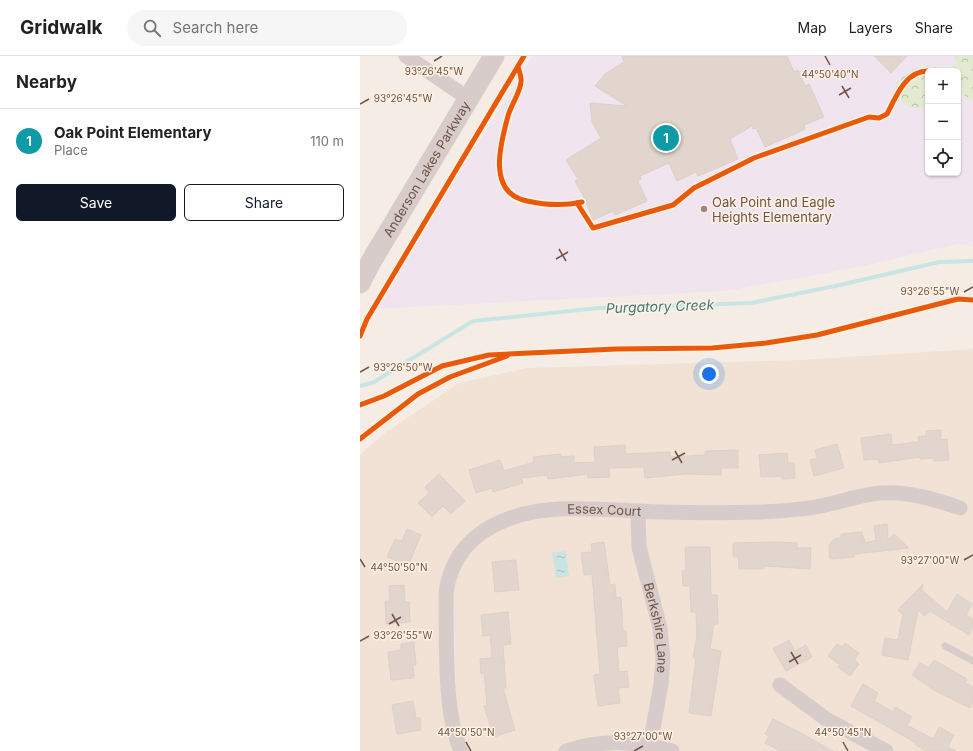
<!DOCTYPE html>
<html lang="en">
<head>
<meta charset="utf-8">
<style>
  body { margin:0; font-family:Inter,sans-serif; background:#f6f6f6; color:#202124 }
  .controls { position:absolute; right:12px; top:12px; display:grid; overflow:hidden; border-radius:6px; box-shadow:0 1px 3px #0004 }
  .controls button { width:36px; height:36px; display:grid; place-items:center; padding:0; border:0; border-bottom:1px solid #e0e0e0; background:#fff; color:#202124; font:20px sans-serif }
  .you { position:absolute; left:349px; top:318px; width:14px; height:14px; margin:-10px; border:3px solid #fff; border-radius:50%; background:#1a73e8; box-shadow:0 0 0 6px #1a73e833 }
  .badge { display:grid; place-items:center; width:26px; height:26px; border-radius:50%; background:#111827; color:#fff; font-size:13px; font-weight:700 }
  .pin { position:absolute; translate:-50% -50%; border:2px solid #fff; box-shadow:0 1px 4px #0006 }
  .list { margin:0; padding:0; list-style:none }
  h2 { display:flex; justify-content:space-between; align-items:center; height:52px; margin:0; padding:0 16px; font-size:17px }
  h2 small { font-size:13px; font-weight:400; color:#757577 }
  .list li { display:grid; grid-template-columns:26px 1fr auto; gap:12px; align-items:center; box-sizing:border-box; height:64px; padding:0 16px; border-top:1px solid #e0e0e0 }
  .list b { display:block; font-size:15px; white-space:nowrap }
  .list p { margin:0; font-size:13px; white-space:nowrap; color:#757577 }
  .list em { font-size:13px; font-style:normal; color:#757577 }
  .actions { display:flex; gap:8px; padding:12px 16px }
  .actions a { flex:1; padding:9px 0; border:1px solid #111827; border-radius:6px; text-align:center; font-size:14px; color:#111827 }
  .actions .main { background:#111827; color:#fff }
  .icon { flex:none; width:22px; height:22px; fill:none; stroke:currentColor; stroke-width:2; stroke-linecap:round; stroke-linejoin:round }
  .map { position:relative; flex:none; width:613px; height:695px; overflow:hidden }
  header { display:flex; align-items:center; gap:24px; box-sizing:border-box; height:56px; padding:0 20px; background:#fff; border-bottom:1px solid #e0e0e0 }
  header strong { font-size:19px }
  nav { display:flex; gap:22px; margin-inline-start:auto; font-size:14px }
  .search { width:280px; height:36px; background:#f6f6f6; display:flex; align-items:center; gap:10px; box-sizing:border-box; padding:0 14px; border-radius:22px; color:#757577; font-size:15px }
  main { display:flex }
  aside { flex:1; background:#fff }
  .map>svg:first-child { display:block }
  .residential { fill:#f1e2d5 }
  .education { fill:#f0e4ef; fill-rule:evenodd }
  .forest { fill:url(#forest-crowns) }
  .water { fill:url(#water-ripples) }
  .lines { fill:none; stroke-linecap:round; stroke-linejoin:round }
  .stream { stroke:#c8e5e4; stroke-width:4 }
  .building { fill:#e1d5cd; stroke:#ddd0c8 }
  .lane { stroke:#d7ccc9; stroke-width:7 }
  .street { stroke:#d7ccc9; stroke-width:15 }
  .secondary { stroke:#d7ccc9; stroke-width:21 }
  .cycleway-casing { stroke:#fff2e4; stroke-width:8 }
  .cycleway { stroke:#e8590c; stroke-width:5 }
  .ticks { fill:none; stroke:#715348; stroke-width:1.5 }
  .poi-dot { fill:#9f897f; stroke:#fff2e4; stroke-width:1.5 }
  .labels { text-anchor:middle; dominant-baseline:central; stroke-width:3; stroke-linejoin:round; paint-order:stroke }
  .street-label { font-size:13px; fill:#715348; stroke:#fff2e4 }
  .poi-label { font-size:13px; fill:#715348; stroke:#fff2e4; text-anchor:start }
  .water-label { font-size:14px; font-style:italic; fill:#3f787d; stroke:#fff2e4 }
  .ticks-label { font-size:10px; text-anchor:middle; fill:#715348; stroke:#fff2e4; stroke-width:3; stroke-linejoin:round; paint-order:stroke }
</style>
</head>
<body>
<header>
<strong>Gridwalk</strong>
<div class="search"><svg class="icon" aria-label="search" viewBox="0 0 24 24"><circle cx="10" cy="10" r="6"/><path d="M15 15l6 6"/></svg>Search here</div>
<nav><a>Map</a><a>Layers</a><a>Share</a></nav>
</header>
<main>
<aside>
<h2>Nearby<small></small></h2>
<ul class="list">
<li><span class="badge" style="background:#0f9aa8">1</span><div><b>Oak Point Elementary</b><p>Place</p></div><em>110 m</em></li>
</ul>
<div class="actions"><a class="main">Save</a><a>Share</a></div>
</aside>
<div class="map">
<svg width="613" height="695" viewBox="0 0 613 695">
  <defs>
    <pattern id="forest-crowns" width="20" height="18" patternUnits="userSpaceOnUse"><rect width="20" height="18" fill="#e2ead0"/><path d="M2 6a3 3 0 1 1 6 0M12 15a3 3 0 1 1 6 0" fill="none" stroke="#bcc0ab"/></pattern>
    <pattern id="water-ripples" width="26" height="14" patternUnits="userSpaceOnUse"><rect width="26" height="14" fill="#c8e5e4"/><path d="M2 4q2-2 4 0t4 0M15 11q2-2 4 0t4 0" fill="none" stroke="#a7bcbb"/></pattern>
  </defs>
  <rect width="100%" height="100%" fill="#f5ede5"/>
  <polygon class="residential" points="613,293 613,695 0,695 0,399 22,379 99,327 167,312 441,304"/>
  <path class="education" d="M173,0h440v190l-15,-2 -99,23 -133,24 -354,18zM568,15h30v102h-30z"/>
  <path class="forest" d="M594,0h19v45l-15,-10v-20h-30v39l-25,-5 -7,-22c15,-16 30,-20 50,-13l11,-6z"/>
  <polygon class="water" points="206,495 209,520 196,522 192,497"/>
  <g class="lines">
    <polyline class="stream" points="0,330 14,326 113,265 239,252 391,247 480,229 579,206 613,205"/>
  </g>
  <g class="building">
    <polygon points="262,0 427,0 434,16 438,14 445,30 449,28 464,61 444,69 445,73 437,77 405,91 396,72 393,73 392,70 370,83 378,103 338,120 336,116 317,125 309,107 280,120 281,123 278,125 287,145 255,159 253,155 233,164 223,139 216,127 215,125 218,123 206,104 241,82 232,66 230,47 267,50 235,30 245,18 264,6"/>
    <polygon points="514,0 547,0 531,17"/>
    <polygon points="581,374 581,384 587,383 589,404 574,405 573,402 560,403 560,401 519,407 518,403 504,404 501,382 531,378 532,389 559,386 558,381 566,380 566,375"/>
    <polygon points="477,388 484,412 454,420 450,404 457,402 455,394"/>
    <polygon points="265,389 266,398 310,396 311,401 345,399 345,395 378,394 378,412 361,412 361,419 326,418 285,422 284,411 249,412 250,421 228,422 228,418 188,423 187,419 161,422 163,427 133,436 132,432 116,437 109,414 140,404 144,415 174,406 173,401 200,398 201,401 214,400 214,407 235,406 234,391"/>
    <polygon points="427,397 428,407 434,407 435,422 422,423 421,420 401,421 399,399"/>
    <polygon points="79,418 105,445 91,458 83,450 72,461 58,447 69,437 65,431"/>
    <polygon points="527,468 528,484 534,478 549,492 494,498 494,501 470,503 469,489 474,483 481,482 481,478 502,476 505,487 516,484 514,470"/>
    <polygon points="47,473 61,479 48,510 27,501 35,483 42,485"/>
    <polygon points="244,486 250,529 255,528 256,542 261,541 263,575 266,575 267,590 257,591 259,616 267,615 269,631 258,632 260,647 238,650 234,619 240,618 232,518 224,519 221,497 232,496 231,488"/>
    <polygon points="416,486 437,487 437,492 451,492 450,513 404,510 404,513 379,513 378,501 373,501 373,487"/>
    <polygon points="325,491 350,491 351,539 357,539 358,568 354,568 350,593 361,595 351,660 329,657 336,602 333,602 337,579 336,556 331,556 330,530 323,530 322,515 326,515"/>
    <polygon points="156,504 159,534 135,536 132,506"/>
    <polygon points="563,528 562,534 587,556 597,538 612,548 606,559 613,563 613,571 609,579 570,555 564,560 558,554 548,604 522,599 525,582 538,584 543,558 538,554"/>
    <polygon points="44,529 45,546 49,546 50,566 26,568 25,545 30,545 29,530"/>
    <polygon points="148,556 151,588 143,589 146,632 143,632 155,674 134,681 124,650 127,649 124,617 121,618 120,603 132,602 130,579 123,580 121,559"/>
    <polygon points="429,584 435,595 446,589 452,601 426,615 413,593"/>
    <polygon points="54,586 56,609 53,609 54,622 31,624 28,596 41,594 41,588"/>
    <polygon points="485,587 499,597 494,604 499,608 490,620 478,611 480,609 468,600 477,588 482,591"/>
    <polygon points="574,604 607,623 605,627 613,631 613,646 610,652 574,634 552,619 560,607 569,612"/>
    <polygon points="503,628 518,637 514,645 533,656 535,651 552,661 547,669 573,683 579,671 594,679 588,691 596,695 566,695 555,688 556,687 491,650"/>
    <polygon points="53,645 56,662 60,662 61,674 37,678 32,649"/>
    <polygon points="413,663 439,676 473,695 421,695 405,687 409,680 405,678"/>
  </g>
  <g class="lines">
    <polyline class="lane" points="585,590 613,605"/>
    <g class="street">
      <polyline points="46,0 109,43"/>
      <path id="s1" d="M278,455l1,36 21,81 3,31 -2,25 -11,61"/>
      <polyline points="420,629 466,663 526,695"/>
      <path id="s2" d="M101,695c-18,-39 -14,-114 -15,-158 5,-37 27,-61 62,-74 38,-15 89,-10 129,-8 41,2 83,2 124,1 20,-1 41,-2 60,-6 19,-4 39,-11 59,-13 28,-2 54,6 80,15"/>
      <path d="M206,695c34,-12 71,-10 106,0"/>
    </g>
    <path class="secondary" id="s3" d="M0,227l12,-23 122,-204"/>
    <defs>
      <g id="cycleway">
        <path d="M158,11c1,4 4,10 3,15 -1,11 -10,23 -13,34 -8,29 -21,77 19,85 18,4 37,5 55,1"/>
        <path d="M217,147l16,25 80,-23 21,-17 60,-30 115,-41 10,1 8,-4c9,-17 18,-43 41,-43"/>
        <polyline points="0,280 7,263 164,0"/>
        <polyline points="0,349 24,340 82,310 129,299 256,293 352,292 406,287 457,279 598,243 613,244"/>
        <polyline points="0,383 58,338 90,321 147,300"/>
      </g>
    </defs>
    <use href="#cycleway" class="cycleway-casing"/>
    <use href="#cycleway" class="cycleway"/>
  </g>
  <path class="ticks" d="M465,0l5,9M74,5l8,-5M482,30l7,12M479,39l12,-7M0,48l9,-5M199,193l7,12M196,203l12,-7M604,236l9,-5M0,316l9,-5M315,395l7,12M312,404l13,-7M0,503l5,8M604,504l9,-5M32,558l7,12M29,568l12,-7M0,585l9,-5M431,596l7,12M429,606l12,-7M106,686l5,9M483,686l5,9M274,695l9,-5"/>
  <circle class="poi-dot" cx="344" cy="153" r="4"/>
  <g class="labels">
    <g class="street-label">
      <text stroke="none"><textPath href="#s3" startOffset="132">Anderson Lakes Parkway</textPath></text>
      <text stroke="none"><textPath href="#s2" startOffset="359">Essex Court</textPath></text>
      <text stroke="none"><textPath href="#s1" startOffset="119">Berkshire Lane</textPath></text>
    </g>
    <g class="poi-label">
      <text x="352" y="146">Oak Point and Eagle<tspan x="352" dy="15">Heights Elementary</tspan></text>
    </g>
    <g class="water-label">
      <text transform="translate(300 250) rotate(-2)">Purgatory Creek</text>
    </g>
  </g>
  <g class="ticks-label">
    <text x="74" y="19">93°26'45"W</text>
    <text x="470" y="22">44°50'40"N</text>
    <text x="43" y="46">93°26'45"W</text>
    <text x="570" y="239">93°26'55"W</text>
    <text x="43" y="315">93°26'50"W</text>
    <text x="570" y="508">93°27'00"W</text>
    <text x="39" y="515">44°50'50"N</text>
    <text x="43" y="583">93°26'55"W</text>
    <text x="106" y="680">44°50'50"N</text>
    <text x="483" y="680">44°50'45"N</text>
    <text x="283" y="684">93°27'00"W</text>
  </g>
</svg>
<div class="controls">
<button>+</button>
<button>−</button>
<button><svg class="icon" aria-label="locate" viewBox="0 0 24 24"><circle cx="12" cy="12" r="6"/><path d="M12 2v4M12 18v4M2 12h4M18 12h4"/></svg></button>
</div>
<div class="you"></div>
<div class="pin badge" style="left:306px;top:82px;background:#0f9aa8">1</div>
</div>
</main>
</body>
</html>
